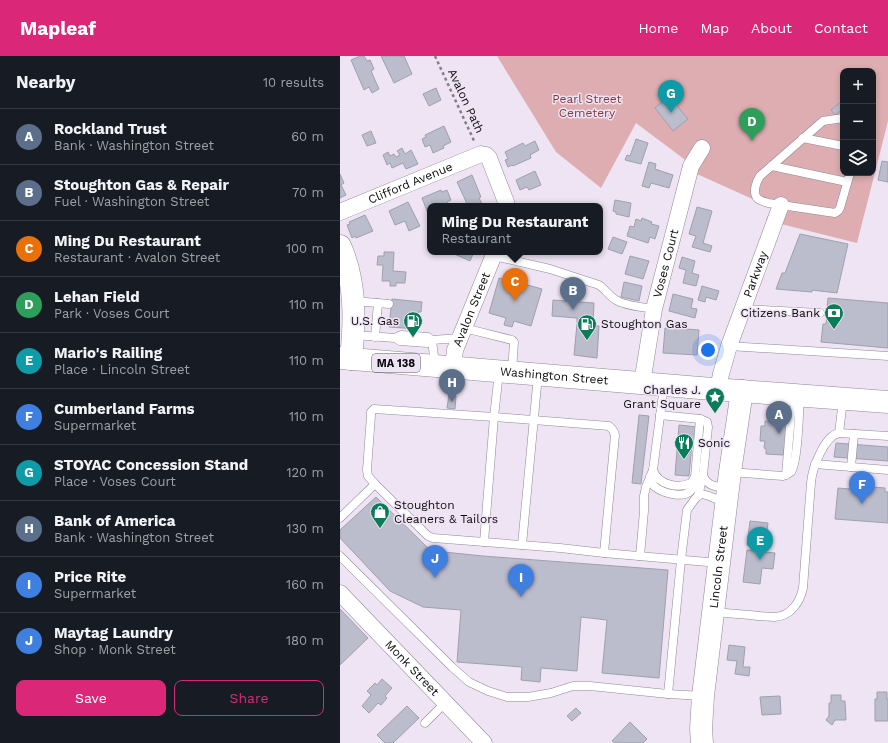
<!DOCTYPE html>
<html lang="en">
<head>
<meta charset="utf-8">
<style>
  body { margin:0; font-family:"Work Sans",sans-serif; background:#242831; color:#f1f3f6 }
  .controls { position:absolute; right:12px; top:12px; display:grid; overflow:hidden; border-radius:8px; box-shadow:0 2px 6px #0003 }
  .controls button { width:36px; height:36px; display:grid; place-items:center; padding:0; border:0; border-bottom:1px solid #363941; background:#171b24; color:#f1f3f6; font:20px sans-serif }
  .you { position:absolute; left:368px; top:294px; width:14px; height:14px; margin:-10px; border:3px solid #fff; border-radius:50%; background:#1a73e8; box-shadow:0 0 0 6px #1a73e833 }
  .badge { display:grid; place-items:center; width:26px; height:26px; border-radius:50%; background:#db2777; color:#fff; font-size:13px; font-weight:700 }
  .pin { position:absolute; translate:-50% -33px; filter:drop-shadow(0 1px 2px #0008) }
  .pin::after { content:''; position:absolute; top:21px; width:14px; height:12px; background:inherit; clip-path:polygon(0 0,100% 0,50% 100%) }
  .popup { position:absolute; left:87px; top:147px; width:176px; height:52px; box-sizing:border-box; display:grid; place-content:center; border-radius:8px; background:#171b24; filter:drop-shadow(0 1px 3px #0005); font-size:13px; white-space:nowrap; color:#9ea1a6 }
  .popup b { font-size:15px; color:#f1f3f6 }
  .popup::after { content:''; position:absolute; left:50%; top:100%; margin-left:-8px; border:8px solid transparent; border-top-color:#171b24 }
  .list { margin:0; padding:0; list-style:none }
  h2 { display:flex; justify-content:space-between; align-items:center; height:52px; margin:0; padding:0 16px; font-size:17px }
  h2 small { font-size:13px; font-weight:400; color:#9ea1a6 }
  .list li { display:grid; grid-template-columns:26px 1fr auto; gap:12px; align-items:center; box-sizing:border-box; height:56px; padding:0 16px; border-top:1px solid #363941 }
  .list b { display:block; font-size:15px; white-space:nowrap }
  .list p { margin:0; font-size:13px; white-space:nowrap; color:#9ea1a6 }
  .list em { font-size:13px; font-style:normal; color:#9ea1a6 }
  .actions { display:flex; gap:8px; padding:12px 16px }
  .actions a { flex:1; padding:9px 0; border:1px solid #db2777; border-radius:8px; text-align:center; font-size:14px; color:#db2777 }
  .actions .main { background:#db2777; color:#fff }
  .icon { flex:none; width:22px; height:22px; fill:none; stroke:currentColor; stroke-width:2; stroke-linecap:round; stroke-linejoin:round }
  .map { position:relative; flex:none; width:548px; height:687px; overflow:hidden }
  header { display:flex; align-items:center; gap:24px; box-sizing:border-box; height:56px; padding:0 20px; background:#db2777; color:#fff }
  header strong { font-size:19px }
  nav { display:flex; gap:22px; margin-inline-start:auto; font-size:14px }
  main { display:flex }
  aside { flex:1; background:#171b24 }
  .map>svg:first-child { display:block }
  .green { fill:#ddadb1; fill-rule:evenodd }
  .building { fill:#bbbccc; stroke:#9fa0af }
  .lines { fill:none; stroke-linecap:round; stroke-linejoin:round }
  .lane-casing { stroke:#908895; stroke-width:9 }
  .street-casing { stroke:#908895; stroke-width:17 }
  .secondary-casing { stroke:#908895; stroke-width:23 }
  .primary-casing { stroke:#908895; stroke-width:23 }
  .path { stroke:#847d87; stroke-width:2.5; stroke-dasharray:3 3; stroke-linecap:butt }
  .lane { stroke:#fff; stroke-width:8 }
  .street { stroke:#fff; stroke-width:16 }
  .secondary { stroke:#fff; stroke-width:22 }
  .primary { stroke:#fff; stroke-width:22 }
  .labels { text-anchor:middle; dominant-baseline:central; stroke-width:3; stroke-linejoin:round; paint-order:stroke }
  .shield { fill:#eee4f3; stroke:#514c53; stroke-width:1 }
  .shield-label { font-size:11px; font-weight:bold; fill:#0e0b0f }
  .park-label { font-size:12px; fill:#803843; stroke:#eee4f3 }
  .street-label { font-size:12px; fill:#0e0b0f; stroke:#eee4f3 }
  .poi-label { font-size:12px; fill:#0e0b0f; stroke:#eee4f3; text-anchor:end }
</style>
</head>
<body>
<header>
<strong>Mapleaf</strong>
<nav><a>Home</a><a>Map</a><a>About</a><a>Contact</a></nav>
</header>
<main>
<aside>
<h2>Nearby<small>10 results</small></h2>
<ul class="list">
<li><span class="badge" style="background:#5c6f8a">A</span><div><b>Rockland Trust</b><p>Bank · Washington Street</p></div><em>60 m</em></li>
<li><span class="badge" style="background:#5c6f8a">B</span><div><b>Stoughton Gas &amp; Repair</b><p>Fuel · Washington Street</p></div><em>70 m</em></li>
<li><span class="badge" style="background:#e8710a">C</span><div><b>Ming Du Restaurant</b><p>Restaurant · Avalon Street</p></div><em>100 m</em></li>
<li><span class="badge" style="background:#2e9e5b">D</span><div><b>Lehan Field</b><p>Park · Voses Court</p></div><em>110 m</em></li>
<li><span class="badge" style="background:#0f9aa8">E</span><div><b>Mario's Railing</b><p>Place · Lincoln Street</p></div><em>110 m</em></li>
<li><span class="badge" style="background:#3f7fe0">F</span><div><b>Cumberland Farms</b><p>Supermarket</p></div><em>110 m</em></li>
<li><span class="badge" style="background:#0f9aa8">G</span><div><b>STOYAC Concession Stand</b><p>Place · Voses Court</p></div><em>120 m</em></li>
<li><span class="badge" style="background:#5c6f8a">H</span><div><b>Bank of America</b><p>Bank · Washington Street</p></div><em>130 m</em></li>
<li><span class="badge" style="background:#3f7fe0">I</span><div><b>Price Rite</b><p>Supermarket</p></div><em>160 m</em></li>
<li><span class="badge" style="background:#3f7fe0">J</span><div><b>Maytag Laundry</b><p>Shop · Monk Street</p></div><em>180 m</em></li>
</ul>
<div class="actions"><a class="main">Save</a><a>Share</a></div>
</aside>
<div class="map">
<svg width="548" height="687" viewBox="0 0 548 687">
  <rect width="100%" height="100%" fill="#eee4f3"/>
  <path class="green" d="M157,0h391v65l-31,122 -68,-17 -23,-6 6,-12 -75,-34 -13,-15 -48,-36 -35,65 -45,-36zM503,15h30v102h-30z"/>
  <g class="building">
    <polygon points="20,0 24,0 27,5 30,4 34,13 31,15 39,33 32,37 29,31 24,34 11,4"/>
    <polygon points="41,0 64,0 72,18 54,27"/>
    <polygon points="96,32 101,44 89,50 83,38"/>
    <polygon points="323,45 327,50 333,45 348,63 333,75 315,52"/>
    <polygon points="501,46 503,49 503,53 495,59 491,54"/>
    <polygon points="104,70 111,86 103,90 104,92 93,97 90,89 85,91 82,83 86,81 85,79"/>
    <polygon points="31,75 36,87 27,90 22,79"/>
    <polygon points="296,83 308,87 301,108 285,104 287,99 290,100"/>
    <polygon points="195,85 199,94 190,99 191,102 173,110 172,109 168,111 165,104 168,103 165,96 183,87 185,90"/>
    <polygon points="62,92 65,98 71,94 78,108 66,113 63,107 52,112 50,107 47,109 43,99 48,96 50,100 54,98 56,101 60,99 57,95"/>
    <polygon points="542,105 548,106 548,126 538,124"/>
    <polygon points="309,106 316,108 315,113 333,119 329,132 311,127 309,132 302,130"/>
    <polygon points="195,115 201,129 189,134 187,131 180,134 176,124"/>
    <polygon points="0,118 4,127 1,129 6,139 0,142"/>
    <polygon points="132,119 141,141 139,142 143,150 128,150 117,126"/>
    <polygon points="101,134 102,136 107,134 111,144 107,146 109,150 90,150 90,154 87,155 82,142"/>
    <polygon points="275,144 291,147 289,161 276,158 276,156 273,155"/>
    <polygon points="68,146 80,170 69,175 65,165 55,169 49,155"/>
    <polygon points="357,151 372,155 363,187 372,190 370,196 352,191 356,180 349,178"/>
    <polygon points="25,159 33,175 16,182 15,180 12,182 7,169 10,168 9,166"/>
    <polygon points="302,162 312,166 311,168 319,170 315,183 310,181 308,187 287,180 290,170 294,171 296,163 301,165"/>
    <polygon points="460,178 508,188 497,237 472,234 472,236 436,233 442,217 445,217"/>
    <polygon points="273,181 287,186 282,198 268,193"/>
    <polygon points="44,196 54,196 53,215 66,216 65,227 56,227 56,230 50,230 50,225 42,225 43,209 37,209 38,200 44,200"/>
    <polygon points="110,196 134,196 130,205"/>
    <polygon points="290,200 309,205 303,223 285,218"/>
    <polygon points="342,201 355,205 352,217 359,219 356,230 343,227 346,214 339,212"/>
    <polygon points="165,218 185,224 184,228 202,233 191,270 174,265 172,271 164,269 166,262 149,257 159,222 164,223"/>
    <polygon points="284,226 302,230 299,245 281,241"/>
    <polygon points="362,230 379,235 376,244 366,241 365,246 358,244"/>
    <polygon points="333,238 353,243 351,252 357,253 355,262 329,255"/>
    <polygon points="488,242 548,247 548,292 481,286 483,268 486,268"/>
    <polygon points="52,243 82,246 81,256 78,256 77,273 49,271"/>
    <polygon points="213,244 254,247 253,268 237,267 237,262 212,260"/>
    <polygon points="237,268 259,270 257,302 234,299"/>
    <polygon points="329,270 334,270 334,272 359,274 357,299 323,297 325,272 329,272"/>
    <polygon points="109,339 116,340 115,353 107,352"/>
    <polygon points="299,359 309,360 301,428 292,427"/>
    <polygon points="425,365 449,366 449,370 458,370 457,386 447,385 447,394 444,394 443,399 426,398 426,393 424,392 425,385 420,385 421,370 425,370"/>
    <polygon points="339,369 357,371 355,388 352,388 349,420 335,419"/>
    <polygon points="496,387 548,391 548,405 494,401"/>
    <polygon points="521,430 545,432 545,436 548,436 548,467 495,463 498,432 521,434"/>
    <polygon points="36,441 90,494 104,496 143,500 328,514 319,622 262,617 267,564 241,561 237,615 201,612 200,626 181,624 182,611 117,606 121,554 83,551 50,535 0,482 0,474"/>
    <polygon points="410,465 428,467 426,485 413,484 413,490 407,489"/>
    <polygon points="407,494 435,497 433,513 422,512 420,528 403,526"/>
    <polygon points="0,553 28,582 0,609"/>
    <polygon points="389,589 405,591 403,611 410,611 409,620 395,618 397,605 387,604"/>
    <polygon points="42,623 52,632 45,640 47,642 41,649 38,647 29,657 22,650 31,639 27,635 35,627 37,629"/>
    <polygon points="537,636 547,636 547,643 548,643 548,665 535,665 535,643 537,643"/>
    <polygon points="491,639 501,639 501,645 505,645 506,664 495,664 492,669 486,664 489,660 489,647 491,647"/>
    <polygon points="440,640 441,658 422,659 420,641"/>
    <polygon points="67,650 79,662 53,687 45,687 37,679"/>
    <polygon points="236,652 241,657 232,665 227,660"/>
    <polygon points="290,666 307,683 303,687 275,687 272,685"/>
  </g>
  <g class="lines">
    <defs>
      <g id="lane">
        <path d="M503,62l-20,3 -63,55c-4,6 -8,17 -2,23 3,2 7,3 10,4l67,10 3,-2 2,-3 10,-35"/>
        <polyline points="463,82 503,90"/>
        <polyline points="432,110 507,126"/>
        <path d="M154,200l56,13 49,16c6,4 10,11 17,15 9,6 27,7 38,9"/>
        <polyline points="14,245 49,248"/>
        <polyline points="403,253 480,257"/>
        <polyline points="124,272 172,284 174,286 172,315"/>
        <polyline points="14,279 55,282 61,279 88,281 92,284 87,287 60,285 55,282"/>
        <polyline points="35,281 38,247"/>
        <polyline points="389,290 548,300"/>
        <polyline points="95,309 92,284 120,282"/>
        <path d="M34,353l120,8 115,9c4,3 5,5 6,9l-11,118 -44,-5 -127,-10 -5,-2 -53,-52 -7,-8 -1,-6 4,-55v-3z"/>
        <path d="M320,359l40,4 7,3 1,5 -5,48c4,12 14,12 25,12"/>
        <polyline points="499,377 548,380"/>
        <polyline points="475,408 548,414"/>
        <polyline points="511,411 514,378"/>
        <path d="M313,414c5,15 25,19 38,13l4,-6 5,-58"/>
        <path d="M390,416l53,4c3,-1 5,-2 8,-4 7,-10 8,-61 9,-75"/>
        <polyline points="446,419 451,359 458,344"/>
        <path d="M310,421c1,3 2,6 4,9 8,7 31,14 38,3 2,-2 2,-6 2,-9"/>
        <polyline points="358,440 363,419"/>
        <polyline points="0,462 35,428"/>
        <polyline points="144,486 154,361 159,316"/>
        <polyline points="182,489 198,319"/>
        <polyline points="264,497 379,507"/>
        <polyline points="0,500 112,611 129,626 148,635 167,641 188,641 211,637 233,630 250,630 328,638 363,640"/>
        <polyline points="300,500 304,455 304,440 306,431 313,414 324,330"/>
        <path d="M373,556c13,1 25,2 37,3 8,1 17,2 25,2 16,-1 25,-15 28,-29l8,-105c1,-14 13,-47 28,-50l4,-33"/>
        <polyline points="328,638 341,504 347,454 355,443 358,440 362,438 369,440 386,447"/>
        <polyline points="85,667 105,647"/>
      </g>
      <g id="street">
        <path id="s1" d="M0,156l141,-58 5,1 3,3 17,44 1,4"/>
        <path id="s2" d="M113,311l2,-17 40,-98"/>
        <path id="s3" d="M302,327l12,-74 37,-143 11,-18"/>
        <path id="s4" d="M378,333l3,-15 8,-28 52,-141"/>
        <path id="s5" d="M0,537l144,150"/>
      </g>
      <g id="secondary">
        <path d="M0,190c16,36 15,74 11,113"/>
        <path id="s6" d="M362,687l-1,-14 2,-33 27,-224 12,-81"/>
      </g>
      <g id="primary">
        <path id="s7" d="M0,302l360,30 188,14"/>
      </g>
    </defs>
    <use href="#lane" class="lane-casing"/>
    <use href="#street" class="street-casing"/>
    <use href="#secondary" class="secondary-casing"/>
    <use href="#primary" class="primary-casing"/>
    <polyline class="path" points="95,0 135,87"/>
    <use href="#lane" class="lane"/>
    <use href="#street" class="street"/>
    <use href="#secondary" class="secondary"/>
    <use href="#primary" class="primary"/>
  </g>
  <defs>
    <symbol id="bank-pin" viewBox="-11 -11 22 30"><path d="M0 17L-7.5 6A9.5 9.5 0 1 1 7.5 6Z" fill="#097c58" stroke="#eee4f3"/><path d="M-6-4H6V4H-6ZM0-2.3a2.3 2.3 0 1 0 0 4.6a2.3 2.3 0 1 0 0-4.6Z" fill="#fff"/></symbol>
    <symbol id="fuel-pin" viewBox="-11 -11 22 30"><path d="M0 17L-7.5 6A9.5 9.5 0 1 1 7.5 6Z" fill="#097c58" stroke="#eee4f3"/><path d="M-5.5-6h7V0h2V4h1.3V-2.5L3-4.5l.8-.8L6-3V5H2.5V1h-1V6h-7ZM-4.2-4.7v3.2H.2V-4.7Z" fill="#fff"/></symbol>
    <symbol id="sight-pin" viewBox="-11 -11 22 30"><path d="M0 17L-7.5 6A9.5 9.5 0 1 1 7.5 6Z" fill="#097c58" stroke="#eee4f3"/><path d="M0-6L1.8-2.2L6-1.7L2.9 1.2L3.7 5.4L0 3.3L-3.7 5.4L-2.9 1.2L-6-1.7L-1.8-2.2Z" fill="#fff"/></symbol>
    <symbol id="restaurant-pin" viewBox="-11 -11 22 30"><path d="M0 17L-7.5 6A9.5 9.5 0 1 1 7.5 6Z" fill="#097c58" stroke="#eee4f3"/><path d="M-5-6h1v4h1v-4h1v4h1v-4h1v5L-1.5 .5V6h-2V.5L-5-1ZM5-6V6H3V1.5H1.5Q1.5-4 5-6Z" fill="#fff"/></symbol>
    <symbol id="shop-pin" viewBox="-11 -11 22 30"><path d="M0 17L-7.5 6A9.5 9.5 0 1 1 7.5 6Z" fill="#097c58" stroke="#eee4f3"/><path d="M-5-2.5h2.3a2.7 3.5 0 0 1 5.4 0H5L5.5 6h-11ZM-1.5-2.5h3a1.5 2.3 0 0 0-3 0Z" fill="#fff"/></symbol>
  </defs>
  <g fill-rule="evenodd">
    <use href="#bank-pin" x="483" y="246" width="22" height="30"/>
    <use href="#fuel-pin" x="62" y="254" width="22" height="30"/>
    <use href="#fuel-pin" x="236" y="257" width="22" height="30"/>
    <use href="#sight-pin" x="364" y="330" width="22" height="30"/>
    <use href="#restaurant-pin" x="333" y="376" width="22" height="30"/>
    <use href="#shop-pin" x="29" y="445" width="22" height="30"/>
  </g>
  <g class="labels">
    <rect class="shield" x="32" y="298" width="48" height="18" rx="3"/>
    <g class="shield-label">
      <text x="56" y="307">MA 138</text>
    </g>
    <g class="park-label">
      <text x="247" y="43">Pearl Street<tspan x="247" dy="14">Cemetery</tspan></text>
    </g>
    <g class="street-label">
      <text transform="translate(126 45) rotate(65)">Avalon Path</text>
      <text stroke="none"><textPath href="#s1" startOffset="76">Clifford Avenue</textPath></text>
      <text stroke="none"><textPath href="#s3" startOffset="122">Voses Court</textPath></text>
      <text stroke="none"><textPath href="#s4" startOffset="121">Parkway</textPath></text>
      <text stroke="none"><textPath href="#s2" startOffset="61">Avalon Street</textPath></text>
      <text stroke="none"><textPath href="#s7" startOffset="215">Washington Street</textPath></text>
      <text stroke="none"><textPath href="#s6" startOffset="177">Lincoln Street</textPath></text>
      <text stroke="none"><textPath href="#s5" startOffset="104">Monk Street</textPath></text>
    </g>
    <g class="poi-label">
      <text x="480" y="257">Citizens Bank</text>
      <text x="59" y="265">U.S. Gas</text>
      <text x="261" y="268" text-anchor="start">Stoughton Gas</text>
      <text x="361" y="334">Charles J.<tspan x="361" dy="14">Grant Square</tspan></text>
      <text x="358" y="387" text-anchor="start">Sonic</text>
      <text x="54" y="449" text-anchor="start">Stoughton<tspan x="54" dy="14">Cleaners &amp; Tailors</tspan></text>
    </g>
  </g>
</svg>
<div class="controls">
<button>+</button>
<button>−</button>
<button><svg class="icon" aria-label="layers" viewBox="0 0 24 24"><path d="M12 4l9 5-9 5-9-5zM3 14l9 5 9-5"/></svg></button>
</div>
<div class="you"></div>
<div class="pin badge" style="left:439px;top:378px;background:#5c6f8a">A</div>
<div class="pin badge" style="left:233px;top:254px;background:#5c6f8a">B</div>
<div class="pin badge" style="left:175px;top:245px;background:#e8710a">C</div>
<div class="popup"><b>Ming Du Restaurant</b>Restaurant</div>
<div class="pin badge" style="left:412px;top:85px;background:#2e9e5b">D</div>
<div class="pin badge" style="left:420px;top:504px;background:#0f9aa8">E</div>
<div class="pin badge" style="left:522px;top:448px;background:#3f7fe0">F</div>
<div class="pin badge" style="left:331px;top:57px;background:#0f9aa8">G</div>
<div class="pin badge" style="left:112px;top:346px;background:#5c6f8a">H</div>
<div class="pin badge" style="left:181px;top:541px;background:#3f7fe0">I</div>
<div class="pin badge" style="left:95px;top:522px;background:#3f7fe0">J</div>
</div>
</main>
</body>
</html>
